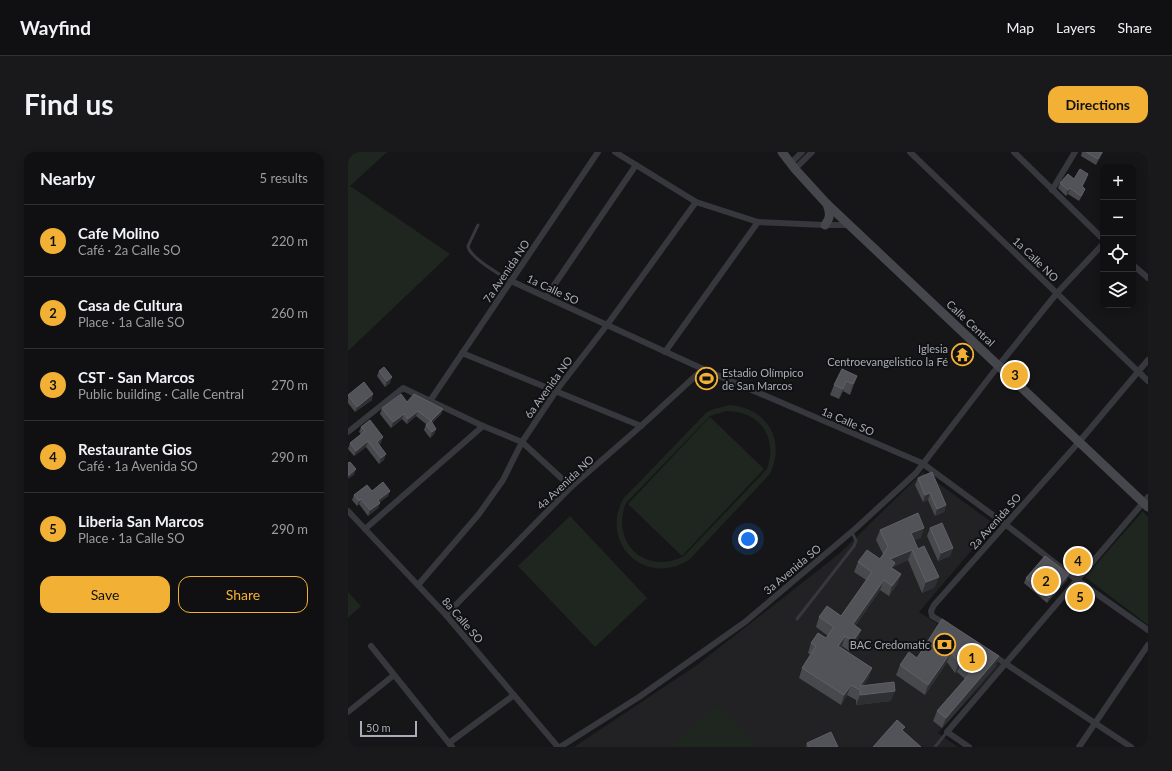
<!DOCTYPE html>
<html lang="en">
<head>
<meta charset="utf-8">
<style>
  body { margin:0; font-family:Lato,sans-serif; background:#19191b; color:#f1f3f6 }
  .controls { position:absolute; right:12px; top:12px; display:grid; overflow:hidden; border-radius:8px; box-shadow:0 2px 10px #0003 }
  .controls button { width:36px; height:36px; display:grid; place-items:center; padding:0; border:0; border-bottom:1px solid #303032; background:#101012; color:#f1f3f6; font:20px sans-serif }
  .scale { position:absolute; left:12px; bottom:10px; width:57px; box-sizing:border-box; padding-left:4px; border:2px solid #a8adb8; border-top:0; font-size:11px; line-height:14px; white-space:nowrap; color:#a8adb8; -webkit-text-stroke:3px #111113; paint-order:stroke }
  .you { position:absolute; left:400px; top:387px; width:14px; height:14px; margin:-10px; border:3px solid #fff; border-radius:50%; background:#1a73e8; box-shadow:0 0 0 6px #1a73e833 }
  .badge { display:grid; place-items:center; width:26px; height:26px; border-radius:50%; background:#f2b134; color:#111; font-size:13px; font-weight:700 }
  .pin { position:absolute; translate:-50% -50%; border:2px solid #fff; box-shadow:0 1px 4px #0006 }
  .list { margin:0; padding:0; list-style:none }
  h2 { display:flex; justify-content:space-between; align-items:center; height:52px; margin:0; padding:0 16px; font-size:17px }
  h2 small { font-size:13px; font-weight:400; color:#9c9d9f }
  .list li { display:grid; grid-template-columns:26px 1fr auto; gap:12px; align-items:center; box-sizing:border-box; height:72px; padding:0 16px; border-top:1px solid #303032 }
  .list b { display:block; font-size:15px; white-space:nowrap }
  .list p { margin:0; font-size:13px; white-space:nowrap; color:#9c9d9f }
  .list em { font-size:13px; font-style:normal; color:#9c9d9f }
  .actions { display:flex; gap:8px; padding:12px 16px }
  .actions a { flex:1; padding:9px 0; border:1px solid #f2b134; border-radius:12px; text-align:center; font-size:14px; color:#f2b134 }
  .actions .main { background:#f2b134; color:#111 }
  .icon { flex:none; width:22px; height:22px; fill:none; stroke:currentColor; stroke-width:2; stroke-linecap:round; stroke-linejoin:round }
  .map { position:relative; flex:none; width:800px; height:595px; overflow:hidden; border-radius:12px }
  header { display:flex; align-items:center; gap:24px; box-sizing:border-box; height:56px; padding:0 20px; background:#101012; border-bottom:1px solid #303032 }
  header strong { font-size:19px }
  nav { display:flex; gap:22px; margin-inline-start:auto; font-size:14px }
  .intro { display:flex; align-items:center; justify-content:space-between; box-sizing:border-box; height:96px; padding:0 24px }
  h1 { margin:0; font-size:28px }
  .button { padding:10px 18px; border-radius:12px; background:#f2b134; color:#111; font-size:14px; font-weight:700 }
  main { display:flex; gap:24px; padding:0 24px }
  aside { flex:1; background:#101012; border-radius:12px; box-shadow:0 2px 10px #0003 }
  .map>svg:first-child { display:block }
  .built { fill:#222225 }
  .green { fill:#1e261f; fill-rule:evenodd }
  .lines { fill:none; stroke-linecap:round; stroke-linejoin:round }
  .service { stroke:#37383d; stroke-width:3 }
  .minor { stroke:#37383d; stroke-width:6 }
  .secondary { stroke:#45474d; stroke-width:9 }
  .wall { fill:#47494d }
  .shaded-wall { fill:#2f3033 }
  .building { fill:#525359; stroke:#5f6168 }
  .labels { text-anchor:middle; dominant-baseline:central; stroke-width:4; stroke-linejoin:round; paint-order:stroke }
  .street-label { font-size:11px; fill:#a8adb8; stroke:#111113 }
  .poi-label { font-size:11px; fill:#a8adb8; stroke:#111113; text-anchor:end }
</style>
</head>
<body>
<header>
<strong>Wayfind</strong>
<nav><a>Map</a><a>Layers</a><a>Share</a></nav>
</header>
<div class="intro"><h1>Find us</h1><a class="button">Directions</a></div>
<main>
<aside>
<h2>Nearby<small>5 results</small></h2>
<ul class="list">
<li><span class="badge">1</span><div><b>Cafe Molino</b><p>Café · 2a Calle SO</p></div><em>220 m</em></li>
<li><span class="badge">2</span><div><b>Casa de Cultura</b><p>Place · 1a Calle SO</p></div><em>260 m</em></li>
<li><span class="badge">3</span><div><b>CST - San Marcos</b><p>Public building · Calle Central</p></div><em>270 m</em></li>
<li><span class="badge">4</span><div><b>Restaurante Gios</b><p>Café · 1a Avenida SO</p></div><em>290 m</em></li>
<li><span class="badge">5</span><div><b>Liberia San Marcos</b><p>Place · 1a Calle SO</p></div><em>290 m</em></li>
</ul>
<div class="actions"><a class="main">Save</a><a>Share</a></div>
</aside>
<div class="map">
<svg width="800" height="595" viewBox="0 0 800 595">
  <rect width="100%" height="100%" fill="#161618"/>
  <polygon class="built" points="575,320 646,372 571,460 653,513 590,581 610,595 226,595 349,513 435,446 492,401"/>
  <g class="green">
    <polygon points="0,0 39,0 2,34 102,102 0,199"/>
    <path d="M382,253c37,3 56,35 40,69l-80,85c-43,29 -91,-14 -67,-60l84,-87 7,-3zM378,259c34,0 52,26 41,58l-83,87c-38,20 -74,-13 -58,-53l84,-87z"/>
    <polygon points="362,265 416,317 334,404 280,352"/>
    <polygon points="795,359 800,365 800,473 737,425"/>
    <polygon points="222,364 299,446 247,495 170,414"/>
    <polygon points="0,440 13,454 0,466"/>
    <polygon points="370,552 410,595 323,595"/>
  </g>
  <g class="lines">
    <g class="service">
      <path d="M130,73l-10,21c1,11 34,30 43,35"/>
      <polyline points="449,467 506,394 508,389 504,380"/>
      <polyline points="587,595 599,580"/>
    </g>
    <g class="minor">
      <polyline points="267,0 348,50 410,70 477,73 502,73"/>
      <polyline points="562,0 800,229"/>
      <polyline points="666,0 755,87"/>
      <polyline points="443,11 454,0"/>
      <polyline points="447,17 464,0"/>
      <polyline points="704,38 727,0"/>
      <polyline points="785,113 800,126"/>
      <polyline points="163,129 355,217 574,311 657,372 729,428 800,478"/>
      <polyline points="198,145 288,13"/>
      <polyline points="317,200 410,70"/>
      <polyline points="114,201 293,274"/>
      <polyline points="82,249 250,0"/>
      <polyline points="0,280 55,236 135,274 174,290 223,335"/>
      <polyline points="0,359 98,463 210,595"/>
      <polyline points="17,377 135,274"/>
      <polyline points="70,433 131,362 155,328 174,290 208,239 259,173 348,50"/>
      <polyline points="98,463 223,335 293,274 355,217"/>
      <polyline points="599,473 584,464 583,459 586,453 731,290 800,208"/>
      <polyline points="23,494 104,595"/>
      <polyline points="643,502 783,595"/>
      <polyline points="0,560 46,523"/>
      <polyline points="101,591 166,543"/>
      <polyline points="212,595 291,545 397,470 507,377 568,321 651,213 709,141 755,92"/>
      <polyline points="621,595 599,580 800,345"/>
      <polyline points="731,595 800,493"/>
    </g>
    <g class="secondary">
      <polyline points="434,0 447,17 478,51 800,355"/>
      <path d="M477,73c6,-8 5,-12 2,-21"/>
    </g>
  </g>
  <g class="wall">
    <polygon points="734,0 755,0 748,13 733,4"/>
    <polygon points="740,22 738,28 734,35 737,37 735,42 731,49 720,42 718,44 710,36 712,31"/>
    <polygon points="31,219 42,231 37,235 29,224"/>
    <polygon points="509,224 502,243 495,239 491,247 482,243 486,233"/>
    <polygon points="0,243 24,248 7,260 0,251"/>
    <polygon points="59,250 95,257 93,262 84,271 88,277 86,282 82,286 76,278 78,272 68,264 59,272 54,267 43,276 32,262 34,256"/>
    <polygon points="13,275 33,291 31,293 36,308 31,312 18,295 6,304 0,297 2,291 13,282 11,280"/>
    <polygon points="570,326 598,353 596,360 587,364 580,348 575,350 567,333"/>
    <polygon points="24,339 42,339 40,344 32,350 30,356 20,364 11,352 9,354 4,348 6,343"/>
    <polygon points="582,376 605,396 602,404 590,409 579,384"/>
    <polygon points="532,378 573,386 566,388 587,435 574,441 560,408 545,415 545,416 553,422 549,432 541,444 532,438 507,474 509,488 501,499 494,494 493,495 524,516 520,526 515,534 543,549 508,553 508,548 499,543 493,553 451,526 454,516 463,503 460,501 463,491 478,486 480,484 468,475 471,465 493,464 518,428 506,420 510,410 532,407 535,402 528,388"/>
    <polygon points="678,426 719,428 699,451 676,431"/>
    <polygon points="724,438 746,441 744,446 737,455 722,444"/>
    <polygon points="594,467 648,514 594,576 585,569 589,559 617,527 609,520 607,521 599,510 577,543 548,523 552,513 569,506"/>
    <polygon points="459,591 490,595 458,595"/>
  </g>
  <g class="shaded-wall">
    <polygon points="754,0 755,0 748,13 750,7"/>
    <polygon points="740,22 738,28 732,39 734,34"/>
    <polygon points="722,36 720,42 718,44 720,38"/>
    <polygon points="509,224 505,235 502,243 505,232"/>
    <polygon points="44,225 42,231 37,235 39,229"/>
    <polygon points="498,229 495,239 491,247 495,237"/>
    <polygon points="25,242 24,248 7,260 9,255"/>
    <polygon points="95,257 93,262 81,274 83,269"/>
    <polygon points="70,259 68,264 59,272 60,267"/>
    <polygon points="56,262 54,267 43,276 45,270"/>
    <polygon points="88,277 86,282 82,286 84,280"/>
    <polygon points="35,285 33,291 27,296 29,290"/>
    <polygon points="20,289 18,295 6,304 8,299"/>
    <polygon points="38,302 36,308 31,312 33,306"/>
    <polygon points="8,317 6,323 0,327 0,324"/>
    <polygon points="42,339 40,344 28,353 30,348"/>
    <polygon points="582,341 580,348 575,350 577,343"/>
    <polygon points="13,347 11,352 9,354 11,349"/>
    <polygon points="32,351 30,356 20,364 22,358"/>
    <polygon points="598,353 596,360 587,364 589,357"/>
    <polygon points="576,376 573,386 560,391 563,381"/>
    <polygon points="605,396 602,404 590,409 593,401"/>
    <polygon points="564,398 560,408 545,415 543,421 542,407"/>
    <polygon points="553,422 549,432 541,444 544,434"/>
    <polygon points="721,422 719,428 699,451 701,446"/>
    <polygon points="591,425 587,435 574,441 578,430"/>
    <polygon points="536,428 532,438 501,482 505,472"/>
    <polygon points="746,441 744,446 737,455 739,450"/>
    <polygon points="513,478 509,488 501,499 505,489"/>
    <polygon points="497,484 494,494 487,504 490,494"/>
    <polygon points="603,500 599,510 577,543 580,533"/>
    <polygon points="651,504 648,514 594,576 598,566"/>
    <polygon points="613,510 609,520 607,521 611,511"/>
    <polygon points="524,516 520,526 511,540 512,534"/>
    <polygon points="503,533 499,543 493,553 496,543"/>
    <polygon points="547,539 543,549 508,553 512,543"/>
  </g>
  <g class="building">
    <polygon points="738,0 754,0 750,7"/>
    <polygon points="732,17 740,22 734,34 737,37 733,44 722,36 720,38 712,31 720,22 726,27"/>
    <polygon points="36,215 44,225 39,229 31,219"/>
    <polygon points="494,217 509,224 505,232 498,229 495,237 486,233"/>
    <polygon points="16,230 25,242 9,255 0,243"/>
    <polygon points="53,242 59,250 66,242 95,257 83,269 70,259 60,267 56,262 45,270 34,256"/>
    <polygon points="22,268 35,285 29,290 38,302 33,306 20,289 8,299 2,291 17,279 13,275"/>
    <polygon points="83,269 88,277 84,280 78,273"/>
    <polygon points="2,310 8,317 0,324 0,311"/>
    <polygon points="584,320 598,353 589,357 582,341 577,343 570,326"/>
    <polygon points="35,330 42,339 30,348 32,351 22,358 13,347 11,349 6,343 19,333 24,339"/>
    <polygon points="570,361 576,376 563,381 570,397 576,394 591,425 578,430 564,398 542,407 547,411 543,416 553,422 544,434 536,428 505,472 513,478 505,489 497,484 490,494 524,516 512,534 546,530 547,539 512,543 512,538 503,533 496,543 454,516 468,494 463,491 470,481 478,486 486,475 471,465 479,454 493,464 524,420 510,410 519,398 532,407 540,395 532,378"/>
    <polygon points="594,371 605,396 593,401 582,376"/>
    <polygon points="697,404 721,422 701,446 678,426"/>
    <polygon points="731,430 746,441 739,450 724,438"/>
    <polygon points="594,467 651,504 598,566 589,559 624,519 613,510 611,511 603,500 580,533 552,513 561,500 569,506"/>
    <polygon points="549,568 557,575 554,578 573,595 525,595"/>
    <polygon points="483,580 490,595 461,595 459,591"/>
  </g>
  <defs>
    <symbol id="temple-ring" viewBox="-11 -11 22 22"><circle r="9.5" fill="#111113" stroke="#f2b134" stroke-width="1.5"/><path d="M0-6L5-2H3V0L6.5 2.5H4V6H1.5V3h-3V6H-4V2.5H-6.5L-3 0V-2H-5Z" fill="#f2b134"/></symbol>
    <symbol id="stadium-ring" viewBox="-11 -11 22 22"><circle r="9.5" fill="#111113" stroke="#f2b134" stroke-width="1.5"/><path d="M0-5a6.5 5 0 1 0 0 10a6.5 5 0 1 0 0-10ZM-3.5-1.8h7v3.6h-7Z" fill="#f2b134"/></symbol>
    <symbol id="bank-ring" viewBox="-11 -11 22 22"><circle r="9.5" fill="#111113" stroke="#f2b134" stroke-width="1.5"/><path d="M-6-4H6V4H-6ZM0-2.3a2.3 2.3 0 1 0 0 4.6a2.3 2.3 0 1 0 0-4.6Z" fill="#f2b134"/></symbol>
  </defs>
  <g fill-rule="evenodd">
    <use href="#temple-ring" x="602" y="190" width="25" height="25"/>
    <use href="#stadium-ring" x="346" y="214" width="25" height="25"/>
    <use href="#bank-ring" x="584" y="480" width="25" height="25"/>
  </g>
  <g class="labels">
    <g class="street-label">
      <text transform="translate(688 107) rotate(44)">1a Calle NO</text>
      <text transform="translate(158 119) rotate(-56)">7a Avenida NO</text>
      <text transform="translate(205 137) rotate(25)">1a Calle SO</text>
      <text transform="translate(623 171) rotate(43)">Calle Central</text>
      <text transform="translate(200 235) rotate(-54)">6a Avenida NO</text>
      <text transform="translate(500 269) rotate(23)">1a Calle SO</text>
      <text transform="translate(217 330) rotate(-43)">4a Avenida NO</text>
      <text transform="translate(647 369) rotate(-48)">2a Avenida SO</text>
      <text transform="translate(444 417) rotate(-40)">3a Avenida SO</text>
      <text transform="translate(115 468) rotate(49)">8a Calle SO</text>
    </g>
    <g class="poi-label">
      <text x="600" y="196">Iglesia<tspan x="600" dy="13">Centroevangelistico la Fé</tspan></text>
      <text x="374" y="220" text-anchor="start">Estadio Olímpico<tspan x="374" dy="13">de San Marcos</tspan></text>
      <text x="582" y="492">BAC Credomatic</text>
    </g>
  </g>
</svg>
<div class="controls">
<button>+</button>
<button>−</button>
<button><svg class="icon" aria-label="locate" viewBox="0 0 24 24"><circle cx="12" cy="12" r="6"/><path d="M12 2v4M12 18v4M2 12h4M18 12h4"/></svg></button>
<button><svg class="icon" aria-label="layers" viewBox="0 0 24 24"><path d="M12 4l9 5-9 5-9-5zM3 14l9 5 9-5"/></svg></button>
</div>
<div class="scale">50 m</div>
<div class="you"></div>
<div class="pin badge" style="left:624px;top:506px">1</div>
<div class="pin badge" style="left:698px;top:429px">2</div>
<div class="pin badge" style="left:667px;top:223px">3</div>
<div class="pin badge" style="left:730px;top:409px">4</div>
<div class="pin badge" style="left:732px;top:445px">5</div>
</div>
</main>
</body>
</html>
